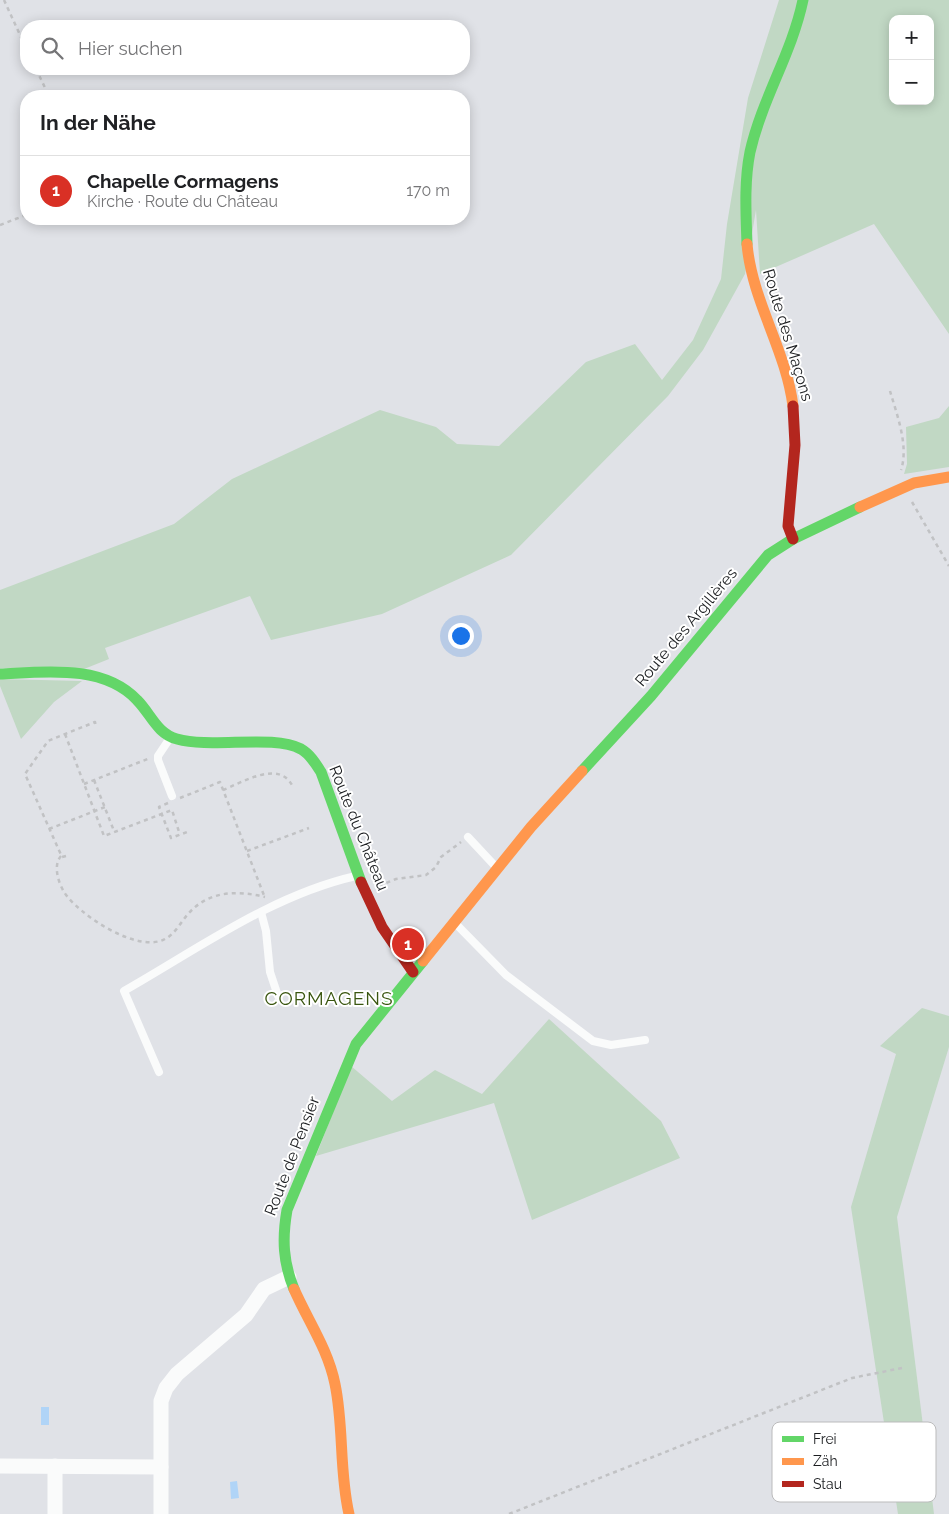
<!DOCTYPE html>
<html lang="de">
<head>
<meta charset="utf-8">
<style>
  body { margin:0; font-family:Raleway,sans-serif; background:#f2f2f2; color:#202124 }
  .controls { position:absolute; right:15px; top:15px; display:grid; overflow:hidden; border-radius:10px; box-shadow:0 2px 12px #0003 }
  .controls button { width:45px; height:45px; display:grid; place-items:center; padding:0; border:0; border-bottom:1px solid #e0e0e0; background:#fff; color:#202124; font:25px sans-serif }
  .you { position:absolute; left:460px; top:635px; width:18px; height:18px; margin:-12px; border:4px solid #fff; border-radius:50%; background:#1a73e8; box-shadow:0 0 0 8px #1a73e833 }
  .badge { display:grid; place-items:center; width:32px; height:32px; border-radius:50%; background:#d93025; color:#fff; font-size:16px; font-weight:700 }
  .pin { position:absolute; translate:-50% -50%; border:2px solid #fff; box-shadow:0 1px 5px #0006 }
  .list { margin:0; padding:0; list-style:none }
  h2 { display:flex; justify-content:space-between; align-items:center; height:65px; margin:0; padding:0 20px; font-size:21px }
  h2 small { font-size:16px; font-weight:400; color:#757577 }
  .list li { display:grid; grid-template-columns:32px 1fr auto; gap:15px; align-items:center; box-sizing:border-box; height:70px; padding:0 20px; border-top:1px solid #e0e0e0 }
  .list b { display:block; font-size:19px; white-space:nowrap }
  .list p { margin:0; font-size:16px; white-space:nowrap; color:#757577 }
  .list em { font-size:16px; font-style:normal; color:#757577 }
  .icon { flex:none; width:28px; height:28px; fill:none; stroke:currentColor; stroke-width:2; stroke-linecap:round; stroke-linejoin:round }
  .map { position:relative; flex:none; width:949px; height:1514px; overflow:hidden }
  .search { position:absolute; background:#fff; box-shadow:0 2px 12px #0003; left:20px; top:20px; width:450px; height:55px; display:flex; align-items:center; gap:12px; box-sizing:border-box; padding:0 18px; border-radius:20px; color:#757577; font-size:19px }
  .panel { position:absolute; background:#fff; box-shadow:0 2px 12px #0003; left:20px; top:90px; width:450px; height:135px; border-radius:20px }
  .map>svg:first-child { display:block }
  .green { fill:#c1d8c4; fill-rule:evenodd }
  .water { fill:#b0d4f7 }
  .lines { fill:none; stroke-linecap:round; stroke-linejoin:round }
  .path { stroke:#c1c2c4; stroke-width:2.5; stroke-dasharray:4 4; stroke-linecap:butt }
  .lane { stroke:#fafbfb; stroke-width:8 }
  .street { stroke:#fafbfb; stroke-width:15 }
  .fast { stroke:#63d668; stroke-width:11 }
  .slow { stroke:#ff974d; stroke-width:11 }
  .jam { stroke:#b3261e; stroke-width:11 }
  .labels { text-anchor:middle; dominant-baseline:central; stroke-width:4; stroke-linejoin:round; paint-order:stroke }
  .street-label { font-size:16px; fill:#1b1d20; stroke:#fff }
  .quarter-label { font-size:19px; letter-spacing:1px; fill:#3a5610; stroke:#fff }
  .key { fill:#fff; stroke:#bbbbbc; stroke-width:1 }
  .key-label { font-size:14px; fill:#1b1d20 }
</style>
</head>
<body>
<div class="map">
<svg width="949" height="1514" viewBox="0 0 949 1514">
  <rect width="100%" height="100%" fill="#e0e2e7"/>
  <g class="green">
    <path d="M779,0h170v334l-75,-110 -114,50 -4,-64 -11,64 -42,76 -35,46 -157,159 -129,59 -111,26 -21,-44 -145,52 4,11 -25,10 -84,-1v-78l174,-66 58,-45 148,-69 56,17 21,17 42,2 87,-84 49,-18 27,36 31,-40 28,-61 6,-55 21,-126zM893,19h37v82h-37z"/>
    <polygon points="949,406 949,467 904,474 907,464 906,427 939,418"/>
    <polygon points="0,679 82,681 54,702 21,739 0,686"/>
    <polygon points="922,1008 949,1016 949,1047 897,1217 934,1514 898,1514 851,1207 896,1054 880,1046"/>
    <polygon points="549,1019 661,1121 680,1158 532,1220 494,1103 316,1156 351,1066 392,1101 435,1070 482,1094"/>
  </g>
  <g class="water">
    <rect x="41" y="1407" width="8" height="18"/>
    <polygon points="237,1481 239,1498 231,1499 230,1482"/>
  </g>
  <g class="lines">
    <g class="path">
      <polyline points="4,0 26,48"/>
      <polyline points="36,69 49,96"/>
      <polyline points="0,225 26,215"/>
      <path d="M890,391c7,24 19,55 11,79"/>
      <polyline points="912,502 949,566"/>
      <polyline points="65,734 104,836 172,810 180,835"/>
      <polyline points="94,780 114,831"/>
      <polyline points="84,784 150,758"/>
      <path d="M223,790c20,-8 57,-31 70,-3"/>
      <polyline points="180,798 220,782 265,898"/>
      <polyline points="168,803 159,807 171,838 187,832"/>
      <polyline points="49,829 105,807"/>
      <polyline points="247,851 309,828"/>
      <path d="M61,856c-8,9 -3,26 3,36 14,22 73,62 101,47 10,-5 16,-17 23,-25 20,-23 48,-24 77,-17"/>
      <polyline points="66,856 62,857 25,774 48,741 95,722 96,727"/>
      <polyline points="379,886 396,879 426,875 436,867 441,857 461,842"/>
      <polyline points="509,1514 852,1378 902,1368"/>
    </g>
    <g class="lane">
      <polyline points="170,738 158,756 158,760 172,796"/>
      <polyline points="468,837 496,867"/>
      <polyline points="261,912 266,931 270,972 278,996"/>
      <polyline points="455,923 506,975 593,1041 611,1045 645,1040"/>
      <path d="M159,1072l-35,-81c74,-42 148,-96 232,-115"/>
    </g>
    <g class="street">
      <polyline points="0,1466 161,1467"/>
      <polyline points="55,1514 55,1466"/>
      <polyline points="161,1514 161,1401 166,1388 177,1374 246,1315 264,1289 289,1277"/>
    </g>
    <g class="fast">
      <path d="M747,244c-1,-30 -3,-62 3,-92 12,-53 42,-99 53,-152"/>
      <path d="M0,674c45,-2 103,-10 137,26 14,14 20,34 40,39 35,10 95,-5 124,10 9,5 15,15 20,23l40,110"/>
      <polyline points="582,771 651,696 768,555 793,539 860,507"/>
      <path d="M294,1289c-11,-27 -12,-50 -7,-79l69,-166 67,-83"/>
    </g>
    <g class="slow">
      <path d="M747,244c5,57 39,106 46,162"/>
      <polyline points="860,507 914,483 949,477"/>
      <polyline points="423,961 531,827 582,771"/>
      <path d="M294,1289c14,32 34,60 41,95 9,43 4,87 14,130"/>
    </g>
    <g class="jam">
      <polyline points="793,539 788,526 795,445 793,406"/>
      <polyline points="361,882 382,927 413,972"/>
    </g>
  </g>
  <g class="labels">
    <g class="street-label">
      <text transform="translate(788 335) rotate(73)">Route des Maçons</text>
      <text transform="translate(686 627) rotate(-50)">Route des Argillères</text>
      <text transform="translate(359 828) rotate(68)">Route du Château</text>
      <text transform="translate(292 1156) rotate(-69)">Route de Pensier</text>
    </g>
    <g class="quarter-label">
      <text x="329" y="998">CORMAGENS</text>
    </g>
  </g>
  <rect x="772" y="1422" width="164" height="80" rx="8" class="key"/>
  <rect x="782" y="1436" width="22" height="6" fill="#63d668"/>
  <rect x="782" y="1458" width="22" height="7" fill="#ff974d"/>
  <rect x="782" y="1481" width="22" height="6" fill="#b3261e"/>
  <g class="key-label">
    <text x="813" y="1444">Frei</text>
    <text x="813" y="1466">Zäh</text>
    <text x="813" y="1489">Stau</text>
  </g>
</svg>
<div class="controls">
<button>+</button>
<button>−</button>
</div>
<div class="you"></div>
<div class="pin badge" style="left:408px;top:944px">1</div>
<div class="search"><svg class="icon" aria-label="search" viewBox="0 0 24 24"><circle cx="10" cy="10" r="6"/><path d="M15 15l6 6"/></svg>Hier suchen</div>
<section class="panel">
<h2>In der Nähe<small></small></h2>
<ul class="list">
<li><span class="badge">1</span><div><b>Chapelle Cormagens</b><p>Kirche · Route du Château</p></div><em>170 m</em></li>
</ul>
</section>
</div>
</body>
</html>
